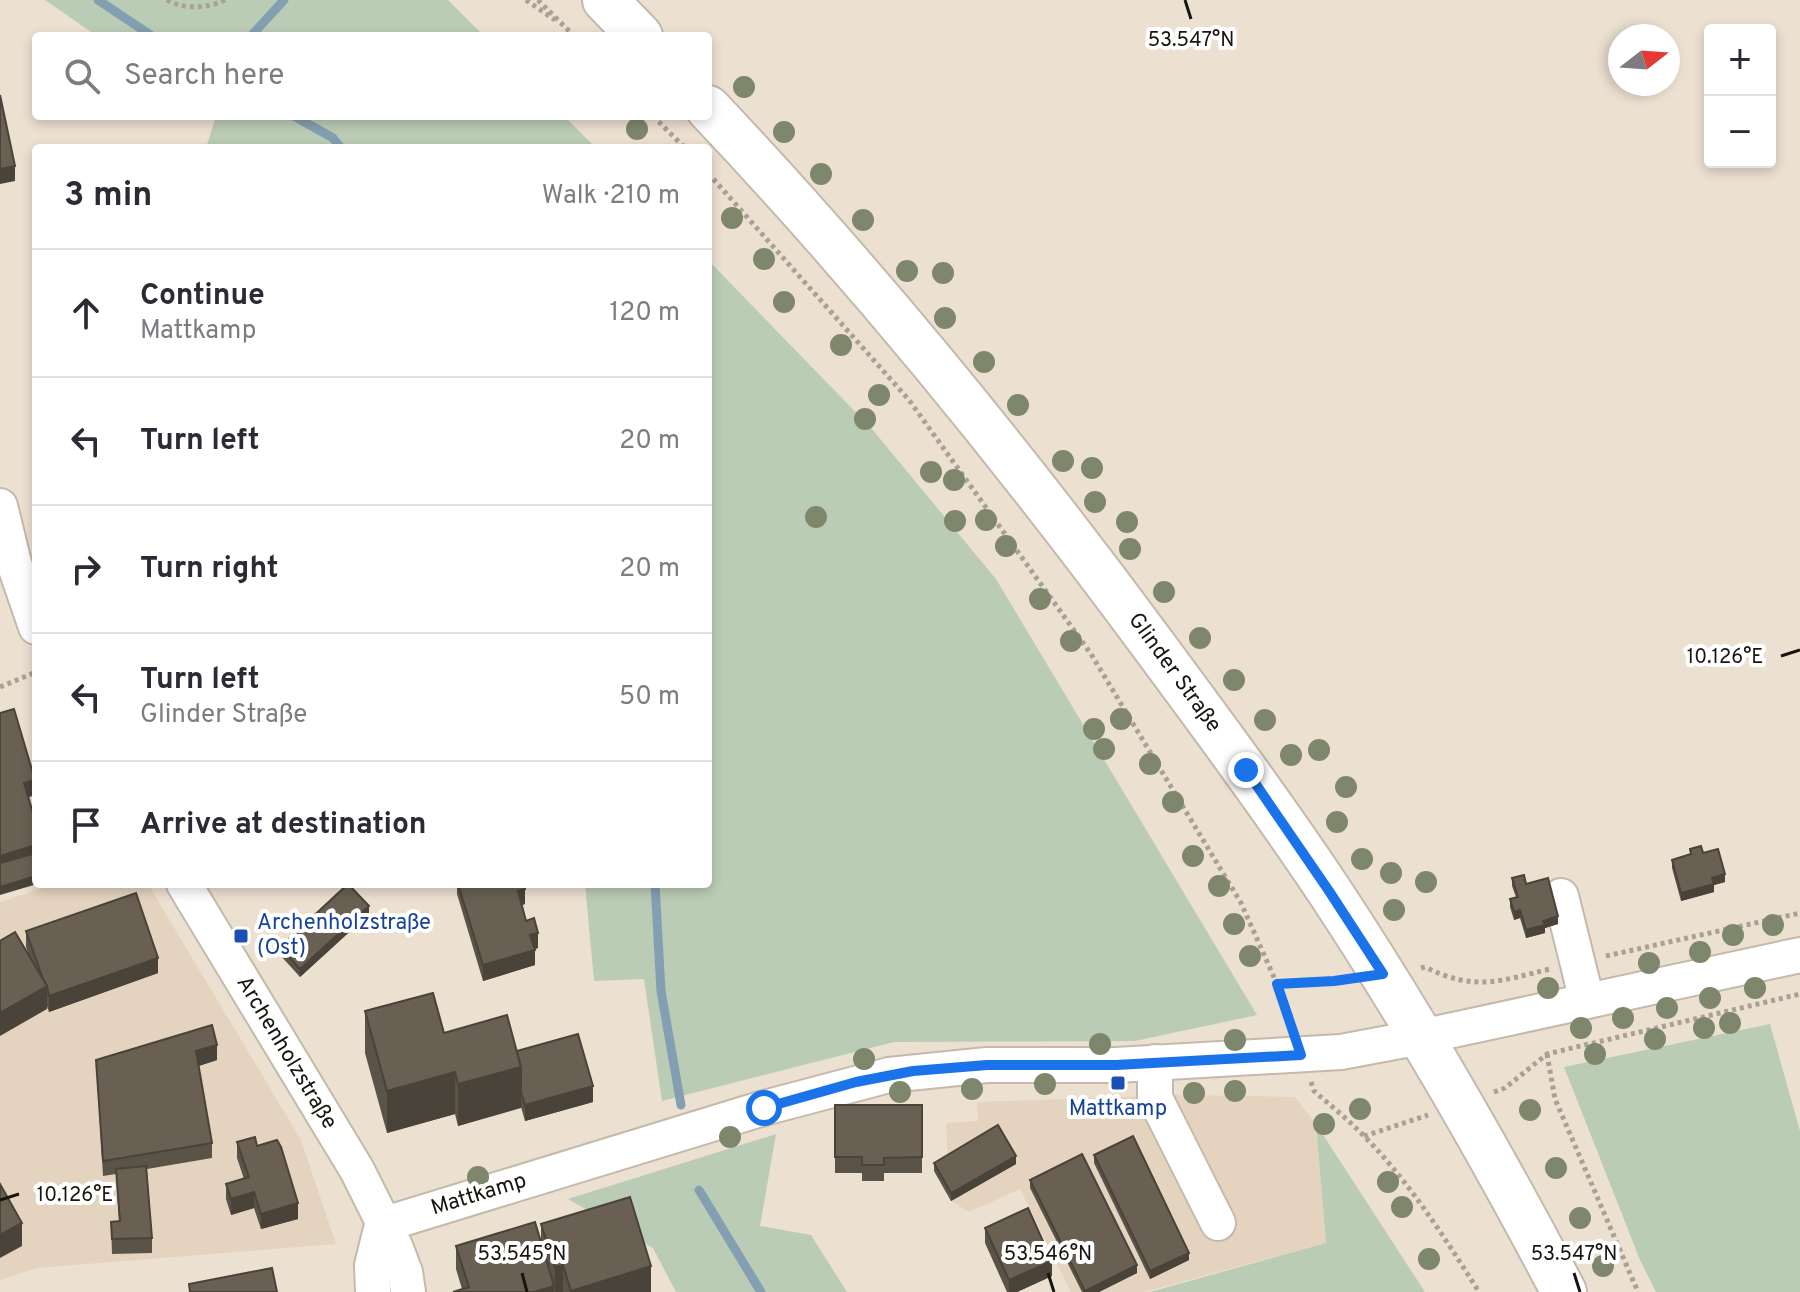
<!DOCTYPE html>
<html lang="en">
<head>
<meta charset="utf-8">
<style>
  body { margin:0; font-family:Overpass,sans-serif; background:#f7f7f7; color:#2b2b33 }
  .controls { position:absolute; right:24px; top:24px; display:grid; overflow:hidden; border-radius:8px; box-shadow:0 4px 12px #0003 }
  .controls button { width:72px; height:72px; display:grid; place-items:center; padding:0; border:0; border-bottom:2px solid #e1e1e2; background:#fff; color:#2b2b33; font:40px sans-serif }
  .compass { position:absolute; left:1608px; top:24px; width:72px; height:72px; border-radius:50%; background:#fff; box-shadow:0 4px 12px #0003; rotate:73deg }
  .stop { position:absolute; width:24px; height:24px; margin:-18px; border:6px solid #1a73e8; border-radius:50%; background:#fff }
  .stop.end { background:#1a73e8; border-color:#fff; box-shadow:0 2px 8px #0008 }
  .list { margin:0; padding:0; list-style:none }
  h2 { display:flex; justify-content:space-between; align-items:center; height:104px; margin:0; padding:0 32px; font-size:34px }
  h2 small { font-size:26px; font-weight:400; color:#7c7c81 }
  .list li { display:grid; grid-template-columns:52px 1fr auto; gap:24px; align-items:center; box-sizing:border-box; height:128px; padding:0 32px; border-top:2px solid #e1e1e2 }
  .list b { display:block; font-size:30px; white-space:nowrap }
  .list p { margin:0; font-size:26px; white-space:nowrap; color:#7c7c81 }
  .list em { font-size:26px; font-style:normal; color:#7c7c81 }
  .icon { flex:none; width:44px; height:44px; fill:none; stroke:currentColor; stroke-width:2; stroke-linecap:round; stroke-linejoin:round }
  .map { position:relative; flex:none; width:1800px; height:1292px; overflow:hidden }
  .search { position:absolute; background:#fff; box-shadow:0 4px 12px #0003; left:32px; top:32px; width:680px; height:88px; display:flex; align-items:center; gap:20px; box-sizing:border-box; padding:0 28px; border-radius:8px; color:#7c7c81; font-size:30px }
  .panel { position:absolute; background:#fff; box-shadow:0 4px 12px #0003; left:32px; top:144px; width:680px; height:744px; border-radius:8px }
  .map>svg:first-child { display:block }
  .built { fill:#e4d4bf }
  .green { fill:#bbccb6 }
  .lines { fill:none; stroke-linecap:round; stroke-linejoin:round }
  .stream { stroke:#849fb1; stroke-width:9 }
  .minor-casing { stroke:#c4b9ab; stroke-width:38 }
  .major-casing { stroke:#c4b9ab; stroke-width:48 }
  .path { stroke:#aaa094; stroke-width:5; stroke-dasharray:4 4; stroke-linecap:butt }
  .minor { stroke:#fff; stroke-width:34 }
  .major { stroke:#fff; stroke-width:44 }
  .tree { fill:#7e876c }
  .wall { fill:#5a5347 }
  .shaded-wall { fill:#4a433a }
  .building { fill:#696053; stroke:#4a433a; stroke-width:2 }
  .route { stroke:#1a73e8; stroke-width:10 }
  .ticks { fill:none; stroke:#18150f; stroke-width:3 }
  .transit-dot { fill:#1a4fb4; stroke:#fff; stroke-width:3 }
  .labels { text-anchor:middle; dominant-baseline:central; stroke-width:8; stroke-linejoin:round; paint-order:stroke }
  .street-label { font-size:22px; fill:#18150f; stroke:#fff }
  .transit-label { font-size:22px; fill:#164399; stroke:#fff; text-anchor:start }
  .ticks-label { font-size:20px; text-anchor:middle; fill:#18150f; stroke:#fff; stroke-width:8; stroke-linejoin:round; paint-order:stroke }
</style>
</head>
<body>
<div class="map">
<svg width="1800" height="1292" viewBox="0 0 1800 1292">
  <rect width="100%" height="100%" fill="#ece0d1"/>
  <g class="built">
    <polygon points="55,884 148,884 301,1140 336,1244 37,1268 0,1280 0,902"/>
    <polygon points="1177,1095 1295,1097 1316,1124 1326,1243 1144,1292 1071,1292 1020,1189 969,1212 951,1201 934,1171 948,1161 946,1123 978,1121 977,1102"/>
  </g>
  <g class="green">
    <polygon points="45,0 448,0 484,36 97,36"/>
    <polygon points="216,116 564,116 596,148 206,148"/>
    <polygon points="708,260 872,429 996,579 1257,1015 1135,1041 894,1042 662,1101 644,979 594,981 585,884 708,884"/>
    <polygon points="1770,1024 1800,1131 1800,1292 1656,1292 1640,1260 1564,1067"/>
    <polygon points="1316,1124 1425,1292 1150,1292 1326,1243"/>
    <polygon points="776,1134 760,1226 811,1235 847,1292 676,1292 653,1248 568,1199"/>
  </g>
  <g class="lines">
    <g class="stream">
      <polyline points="98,0 152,36"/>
      <polyline points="251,36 284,0"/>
      <polyline points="294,116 333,138 341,148"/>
      <polyline points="655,884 661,991 681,1105"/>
      <polyline points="699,1190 761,1292"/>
    </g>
    <defs>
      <g id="minor">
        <polyline points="0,506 14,563 36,627"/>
        <polyline points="184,884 357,1170 395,1246 405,1272 408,1292"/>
        <polyline points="1561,896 1587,1001"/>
        <polyline points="1155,1062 1155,1098 1218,1223"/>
        <polyline points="382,1225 764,1108 889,1075 987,1065 1116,1065 1341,1052 1421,1037 1800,955"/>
        <polyline points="373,1292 372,1265 382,1225"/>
      </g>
      <g id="major">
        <polyline points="605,0 640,36"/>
        <path d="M708,108c160,169 308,351 446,538 60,81 120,162 176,246 85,129 162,263 234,400"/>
      </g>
    </defs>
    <use href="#minor" class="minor-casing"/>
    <use href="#major" class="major-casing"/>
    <g class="path">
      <path d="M167,0c16,10 42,8 58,0"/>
      <polyline points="526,0 555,20"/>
      <polyline points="538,0 574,36"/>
      <polyline points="653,116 685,148"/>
      <polyline points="708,173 909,400 1091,654 1241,903 1277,984 1290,1024"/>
      <polyline points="0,687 36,672"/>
      <polyline points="1606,956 1800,913"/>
      <path d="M1421,968l4,-1c51,25 74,14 125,2"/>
      <polyline points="1277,984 1344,980"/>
      <polyline points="1547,1054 1555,1099 1638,1292"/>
      <path d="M1311,1082l3,9c17,15 35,29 51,46 45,46 80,101 114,155"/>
      <polyline points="1494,1092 1505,1088 1547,1054 1800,994"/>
      <polyline points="1364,1136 1428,1115"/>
    </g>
    <use href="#minor" class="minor"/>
    <use href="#major" class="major"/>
  </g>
  <g class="tree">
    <circle cx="744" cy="87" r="11"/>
    <circle cx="637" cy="129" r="11"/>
    <circle cx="784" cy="132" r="11"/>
    <circle cx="821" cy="174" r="11"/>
    <circle cx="732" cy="218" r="11"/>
    <circle cx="863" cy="220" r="11"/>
    <circle cx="764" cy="259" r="11"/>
    <circle cx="907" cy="271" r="11"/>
    <circle cx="943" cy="273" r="11"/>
    <circle cx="784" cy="302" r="11"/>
    <circle cx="945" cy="318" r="11"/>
    <circle cx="841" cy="345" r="11"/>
    <circle cx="984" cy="362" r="11"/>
    <circle cx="879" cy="395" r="11"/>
    <circle cx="1018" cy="405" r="11"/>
    <circle cx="865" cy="419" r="11"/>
    <circle cx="1063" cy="461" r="11"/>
    <circle cx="1092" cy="468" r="11"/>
    <circle cx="931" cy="472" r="11"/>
    <circle cx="954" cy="480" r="11"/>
    <circle cx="1095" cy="502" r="11"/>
    <circle cx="816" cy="517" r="11"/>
    <circle cx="986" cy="520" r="11"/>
    <circle cx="955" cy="521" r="11"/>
    <circle cx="1127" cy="522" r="11"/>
    <circle cx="1006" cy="546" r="11"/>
    <circle cx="1130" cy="549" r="11"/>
    <circle cx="1164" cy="592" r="11"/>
    <circle cx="1040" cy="599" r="11"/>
    <circle cx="1200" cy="638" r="11"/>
    <circle cx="1071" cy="641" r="11"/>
    <circle cx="1234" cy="680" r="11"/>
    <circle cx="1121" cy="719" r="11"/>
    <circle cx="1265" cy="720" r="11"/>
    <circle cx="1094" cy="729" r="11"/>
    <circle cx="1104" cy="749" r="11"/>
    <circle cx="1319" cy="750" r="11"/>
    <circle cx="1291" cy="755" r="11"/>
    <circle cx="1150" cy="764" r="11"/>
    <circle cx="1346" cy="787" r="11"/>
    <circle cx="1173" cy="802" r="11"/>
    <circle cx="1337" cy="822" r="11"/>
    <circle cx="1193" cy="856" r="11"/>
    <circle cx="1362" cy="859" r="11"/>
    <circle cx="1391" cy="873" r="11"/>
    <circle cx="1426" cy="882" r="11"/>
    <circle cx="1219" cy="886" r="11"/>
    <circle cx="1394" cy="910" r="11"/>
    <circle cx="1234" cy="924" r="11"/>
    <circle cx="1773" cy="925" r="11"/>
    <circle cx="1733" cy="935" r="11"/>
    <circle cx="1700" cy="952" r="11"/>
    <circle cx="1250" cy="956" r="11"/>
    <circle cx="1649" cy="963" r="11"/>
    <circle cx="1548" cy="988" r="11"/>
    <circle cx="1755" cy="988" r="11"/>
    <circle cx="1710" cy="998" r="11"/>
    <circle cx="1667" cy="1008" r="11"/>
    <circle cx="1623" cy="1018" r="11"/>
    <circle cx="1730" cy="1023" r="11"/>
    <circle cx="1581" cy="1028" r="11"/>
    <circle cx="1704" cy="1028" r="11"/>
    <circle cx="1655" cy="1039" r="11"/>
    <circle cx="1235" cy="1040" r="11"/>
    <circle cx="1100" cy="1044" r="11"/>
    <circle cx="1595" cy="1054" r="11"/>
    <circle cx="864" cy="1059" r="11"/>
    <circle cx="1045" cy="1084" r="11"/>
    <circle cx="972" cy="1089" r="11"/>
    <circle cx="1235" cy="1091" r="11"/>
    <circle cx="900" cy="1092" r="11"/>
    <circle cx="1194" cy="1093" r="11"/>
    <circle cx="1360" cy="1109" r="11"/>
    <circle cx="1530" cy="1110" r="11"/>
    <circle cx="1324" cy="1124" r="11"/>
    <circle cx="730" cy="1137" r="11"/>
    <circle cx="1556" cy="1168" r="11"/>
    <circle cx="478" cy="1177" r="11"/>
    <circle cx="1388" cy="1182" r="11"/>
    <circle cx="1402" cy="1207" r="11"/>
    <circle cx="1580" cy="1218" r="11"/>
    <circle cx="1429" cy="1259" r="11"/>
    <circle cx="1603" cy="1266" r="11"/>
  </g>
  <g class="wall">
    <polygon points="1690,849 1703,853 1725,882 1714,885 1714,892 1681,901 1672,868 1672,860 1690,855"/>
    <polygon points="1512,878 1526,884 1558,924 1545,928 1545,933 1526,938 1520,918 1514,920 1510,907 1510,899 1516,897 1512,886"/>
    <polygon points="457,884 524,884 525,904 522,905 526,921 538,948 535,949 535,965 483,981 457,894"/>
    <polygon points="369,914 300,977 280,955 280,947"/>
    <polygon points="26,931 158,973 49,1012 26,947"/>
    <polygon points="365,1011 517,1051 593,1102 525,1121 521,1107 458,1126 455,1114 387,1133 365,1053"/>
    <polygon points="96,1060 217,1060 198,1066 212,1143 212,1158 147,1169 152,1238 152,1253 112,1254 111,1222 119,1221 116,1174 103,1176"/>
    <polygon points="835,1105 922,1105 922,1173 884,1173 884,1181 862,1181 862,1173 835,1173"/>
    <polygon points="237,1142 257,1146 298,1219 261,1229 254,1208 231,1215 226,1199 226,1184 244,1179 237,1158"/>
    <polygon points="1094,1155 1189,1260 1150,1279 1094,1163"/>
    <polygon points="934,1163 1016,1164 951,1201 934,1171"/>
    <polygon points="1030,1180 1137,1273 1099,1292 1082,1292 1030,1188"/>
    <polygon points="541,1224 651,1292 453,1292 462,1289 456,1269 456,1246 541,1243"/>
    <polygon points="985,1228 1052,1276 1017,1292 1007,1292 985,1243"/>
  </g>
  <g class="shaded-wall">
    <polygon points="15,166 15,181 0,184 0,169"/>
    <polygon points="35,780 35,795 24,799 24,783"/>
    <polygon points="36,845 36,860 0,871 0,856"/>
    <polygon points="1725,874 1725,882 1714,885 1714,892 1681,901 1681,893 1712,878"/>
    <polygon points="36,876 37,884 0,895 0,887"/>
    <polygon points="525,889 525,904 518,906 518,891"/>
    <polygon points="369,906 369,914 300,977 300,969"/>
    <polygon points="1520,910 1520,918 1514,920 1514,912"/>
    <polygon points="1558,916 1558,924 1545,928 1545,933 1526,938 1526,930 1543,921"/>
    <polygon points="538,933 538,948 530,951 530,935"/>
    <polygon points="535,950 535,965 483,981 483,965"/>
    <polygon points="158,958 158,973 49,1012 49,996"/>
    <polygon points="47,986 47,1009 0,1036 0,1013"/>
    <polygon points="217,1045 217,1060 196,1067 196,1051"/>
    <polygon points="521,1067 521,1108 458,1126 458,1084"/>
    <polygon points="455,1072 455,1114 387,1133 387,1091"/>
    <polygon points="593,1086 593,1102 525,1121 525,1105"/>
    <polygon points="1016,1156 1016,1164 951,1201 951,1193"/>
    <polygon points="254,1192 254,1208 231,1215 231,1199"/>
    <polygon points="298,1203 298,1219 261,1229 261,1214"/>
    <polygon points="22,1223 22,1246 0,1258 0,1235"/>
    <polygon points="1189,1253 1189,1260 1150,1279 1150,1271"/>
    <polygon points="1052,1261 1052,1276 1017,1292 1009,1292 1009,1280"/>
    <polygon points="563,1265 563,1292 555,1292 555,1267"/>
    <polygon points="1137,1265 1137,1273 1099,1292 1085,1292"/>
    <polygon points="651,1266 651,1292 571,1292 571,1291"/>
    <polygon points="554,1286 554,1292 534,1292"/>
  </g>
  <g class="building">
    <polygon points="0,95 15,166 0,169"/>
    <polygon points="14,709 35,780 24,783 36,823 36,845 0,856 0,713"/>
    <polygon points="1701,846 1703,853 1718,849 1725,874 1712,878 1714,884 1681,893 1672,860 1691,854 1690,849"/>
    <polygon points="36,853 36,876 0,887 0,863"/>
    <polygon points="1524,875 1526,884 1548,878 1558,916 1543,921 1545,925 1526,930 1520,910 1514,912 1510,899 1518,897 1512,878"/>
    <polygon points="348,884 369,906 300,969 280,947"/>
    <polygon points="458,884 524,884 525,889 518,891 526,921 534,918 538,933 530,935 535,950 483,965"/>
    <polygon points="136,893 158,958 49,996 47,986 43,979 26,931"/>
    <polygon points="15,932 47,986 0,1013 0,941"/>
    <polygon points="433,993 444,1033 507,1015 521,1067 458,1084 455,1072 387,1091 365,1011"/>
    <polygon points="212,1025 217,1045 196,1051 212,1143 103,1161 96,1060"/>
    <polygon points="578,1034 593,1086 525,1105 521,1092 521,1067 517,1051"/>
    <polygon points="835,1105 922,1105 922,1157 884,1158 884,1165 862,1165 862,1157 835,1157"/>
    <polygon points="998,1125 1016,1156 951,1193 934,1163"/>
    <polygon points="1133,1136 1189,1253 1150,1271 1094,1155"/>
    <polygon points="255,1137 257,1146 277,1140 281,1147 298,1203 261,1214 254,1192 231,1199 226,1184 249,1177 237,1142"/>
    <polygon points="1082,1154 1137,1265 1085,1291 1030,1180"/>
    <polygon points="146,1166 152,1238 112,1239 111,1222 120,1221 116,1169"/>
    <polygon points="0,1184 22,1223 0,1235"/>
    <polygon points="630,1197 651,1266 571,1291 563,1265 555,1267 541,1224"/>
    <polygon points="1028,1208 1052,1261 1009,1280 985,1228"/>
    <polygon points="535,1222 554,1286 534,1292 453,1292 469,1287 456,1246"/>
    <polygon points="272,1268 277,1292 190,1292 189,1284"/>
  </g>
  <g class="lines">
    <polyline class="route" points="764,1108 856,1082 913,1071 987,1065 1116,1065 1301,1055 1277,984 1334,981 1383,974 1329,891 1246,770"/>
  </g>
  <path class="ticks" d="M1185,0l6,19M1781,656l19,-6M0,1200l19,-6M522,1273l5,19M1048,1273l6,19M1574,1273l6,19"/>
  <g class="transit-dot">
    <rect x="233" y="928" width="16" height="16" rx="4"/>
    <rect x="1110" y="1075" width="16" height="16" rx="4"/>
  </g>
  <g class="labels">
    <g class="street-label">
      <text transform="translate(1174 673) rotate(54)">Glinder Straße</text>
      <text transform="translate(286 1053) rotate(59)">Archenholzstraße</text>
      <text transform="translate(479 1195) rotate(-17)">Mattkamp</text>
    </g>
    <g class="transit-label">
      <text x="257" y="923">Archenholzstraße<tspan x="257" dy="25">(Ost)</tspan></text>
      <text x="1118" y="1109" text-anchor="middle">Mattkamp</text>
    </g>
  </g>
  <g class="ticks-label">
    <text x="1191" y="46">53.547°N</text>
    <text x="1725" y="663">10.126°E</text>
    <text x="75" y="1201">10.126°E</text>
    <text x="522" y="1260">53.545°N</text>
    <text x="1048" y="1260">53.546°N</text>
    <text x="1574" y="1260">53.547°N</text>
  </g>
</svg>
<div class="controls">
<button>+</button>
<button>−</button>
</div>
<svg class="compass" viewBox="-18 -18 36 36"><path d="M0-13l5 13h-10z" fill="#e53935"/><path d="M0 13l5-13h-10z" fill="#7c7c81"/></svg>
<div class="stop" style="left:764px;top:1108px"></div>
<div class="stop end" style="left:1246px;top:770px"></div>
<div class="search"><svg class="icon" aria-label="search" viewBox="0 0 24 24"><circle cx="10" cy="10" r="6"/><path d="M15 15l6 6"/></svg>Search here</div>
<section class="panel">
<h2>3 min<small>Walk · 210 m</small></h2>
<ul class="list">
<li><svg class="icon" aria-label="ahead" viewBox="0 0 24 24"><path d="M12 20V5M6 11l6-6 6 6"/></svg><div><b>Continue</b><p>Mattkamp</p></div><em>120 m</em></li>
<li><svg class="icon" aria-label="left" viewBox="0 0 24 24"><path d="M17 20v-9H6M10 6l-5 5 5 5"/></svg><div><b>Turn left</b></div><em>20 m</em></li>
<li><svg class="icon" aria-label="right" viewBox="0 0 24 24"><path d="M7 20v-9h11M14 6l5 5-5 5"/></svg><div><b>Turn right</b></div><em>20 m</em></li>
<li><svg class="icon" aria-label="left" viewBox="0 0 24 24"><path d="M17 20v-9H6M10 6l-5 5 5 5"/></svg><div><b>Turn left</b><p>Glinder Straße</p></div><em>50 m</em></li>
<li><svg class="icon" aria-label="arrive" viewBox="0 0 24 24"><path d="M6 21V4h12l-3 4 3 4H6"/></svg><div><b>Arrive at destination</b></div></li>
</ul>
</section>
</div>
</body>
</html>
